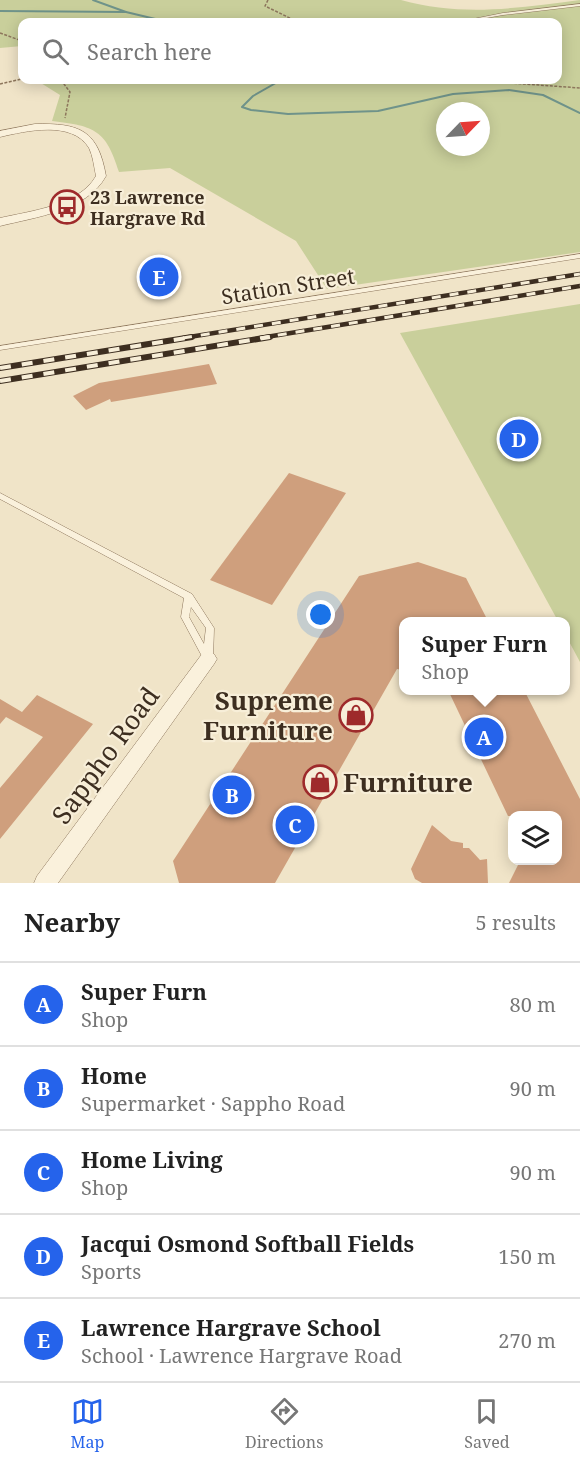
<!DOCTYPE html>
<html lang="en">
<head>
<meta charset="utf-8">
<style>
  body { margin:0; font-family:"Noto Serif",serif; background:#f6f6f6; color:#222 }
  .controls { position:absolute; right:18px; bottom:18px; display:grid; overflow:hidden; border-radius:12px; box-shadow:0 3px 15px #0003 }
  .controls button { width:54px; height:54px; display:grid; place-items:center; padding:0; border:0; border-bottom:2px solid #e0e0e0; background:#fff; color:#222; font:30px sans-serif }
  .compass { position:absolute; left:436px; top:102px; width:54px; height:54px; border-radius:50%; background:#fff; box-shadow:0 3px 15px #0003; rotate:65deg }
  .you { position:absolute; left:321px; top:615px; width:21px; height:21px; margin:-15px; border:4px solid #fff; border-radius:50%; background:#1a73e8; box-shadow:0 0 0 9px #1a73e833 }
  .badge { display:grid; place-items:center; width:39px; height:39px; border-radius:50%; background:#2563eb; color:#fff; font-size:20px; font-weight:700 }
  .pin { position:absolute; translate:-50% -50%; border:3px solid #fff; box-shadow:0 2px 6px #0006 }
  .popup { position:absolute; left:399px; top:617px; width:171px; height:78px; box-sizing:border-box; display:grid; place-content:center; border-radius:12px; background:#fff; filter:drop-shadow(0 2px 4px #0005); font-size:20px; white-space:nowrap; color:#767676 }
  .popup b { font-size:22px; color:#222 }
  .popup::after { content:''; position:absolute; left:50%; top:100%; margin-left:-12px; border:12px solid transparent; border-top-color:#fff }
  .list { margin:0; padding:0; list-style:none }
  h2 { display:flex; justify-content:space-between; align-items:center; height:78px; margin:0; padding:0 24px; font-size:26px }
  h2 small { font-size:20px; font-weight:400; color:#767676 }
  .list li { display:grid; grid-template-columns:39px 1fr auto; gap:18px; align-items:center; box-sizing:border-box; height:84px; padding:0 24px; border-top:2px solid #e0e0e0 }
  .list b { display:block; font-size:22px; white-space:nowrap }
  .list p { margin:0; font-size:20px; white-space:nowrap; color:#767676 }
  .list em { font-size:20px; font-style:normal; color:#767676 }
  .icon { flex:none; width:33px; height:33px; fill:none; stroke:currentColor; stroke-width:2; stroke-linecap:round; stroke-linejoin:round }
  .map { position:relative; flex:none; width:580px; height:883px; overflow:hidden }
  .search { position:absolute; background:#fff; box-shadow:0 3px 15px #0003; left:18px; right:18px; top:18px; height:66px; display:flex; align-items:center; gap:15px; box-sizing:border-box; padding:0 21px; border-radius:12px; color:#767676; font-size:22px }
  .sheet { height:498px; background:#fff }
  nav { display:flex; justify-content:space-around; align-items:center; box-sizing:border-box; height:84px; border-top:2px solid #e0e0e0; background:#fff; font-size:16px; color:#767676 }
  nav a { display:grid; justify-items:center; gap:3px }
  nav .on { color:#2563eb }
  .map>svg:first-child { display:block }
  .green { fill:#c9cf9b; fill-rule:evenodd }
  .lines { fill:none; stroke-linecap:round; stroke-linejoin:round }
  .stream { stroke:#6f938a; stroke-width:2 }
  .building { fill:#cf9f7d }
  .service-casing { stroke:#8d765c; stroke-width:1 }
  .minor-casing { stroke:#8d765c; stroke-width:1 }
  .path { stroke:#8d765c; stroke-width:1.5; stroke-dasharray:3 1.5; stroke-linecap:butt }
  .service { fill:#faf1dc; fill-rule:evenodd }
  .minor { fill:#faf1dc; fill-rule:evenodd }
  .rail-far1-casing { stroke:#3d2e20; stroke-width:4.5 }
  .rail-casing { stroke:#3d2e20; stroke-width:6 }
  .rail-far1 { stroke:#f7eed8; stroke-width:3; stroke-dasharray:9; stroke-linecap:butt }
  .rail { stroke:#f7eed8; stroke-width:4; stroke-dasharray:11; stroke-linecap:butt }
  .labels { text-anchor:middle; dominant-baseline:central; stroke-width:4.5; stroke-linejoin:round; paint-order:stroke }
  .far-poi-label { font-size:18px; font-weight:bold; fill:#3d2e20; stroke:#f7eed8; text-anchor:start }
  .street-label { font-size:21px; fill:#3d2e20; stroke:#f7eed8 }
  .near-poi-label { font-size:26px; font-weight:bold; fill:#3d2e20; stroke:#f7eed8; text-anchor:end }
  .near-street-label { font-size:26px; fill:#3d2e20; stroke:#f7eed8 }
</style>
</head>
<body>
<div class="map">
<svg width="580" height="883" viewBox="0 0 580 883">
  <rect width="100%" height="100%" fill="#f0e4c8"/>
  <g class="green">
    <path d="M0,0h401c62,17 116,8 179,0v252l-253,37 -31,-48 -126,-73 -51,4c-13,-42 -24,-46 -67,-51l8,-26 -24,-15h522v-58h-536v24l-22,2zM445,111h36v36h-36z"/>
    <polygon points="580,304 580,662 565,634 565,622 558,621 400,333"/>
  </g>
  <g class="lines">
    <g class="stream">
      <polyline points="93,0 126,12 168,22"/>
      <polyline points="0,11 126,12"/>
      <polyline points="220,22 251,22"/>
      <polyline points="281,80 253,96 242,107 251,110 288,114 378,111 453,94 509,90 543,95 580,113"/>
    </g>
  </g>
  <g class="building">
    <polygon points="209,364 217,384 111,402 110,399 86,410 73,396 99,383"/>
    <polygon points="289,473 346,493 272,605 210,580"/>
    <polygon points="418,562 466,578 488,621 403,621 403,670 397,669 275,883 179,883 173,861 359,576"/>
    <polygon points="448,690 524,690 580,799 580,883 509,883 520,861 558,861 558,816 508,816"/>
    <polygon points="37,695 93,724 0,839 0,788 43,737 6,717 0,724 0,699 22,712"/>
    <polygon points="432,825 451,841 463,843 463,848 469,848 480,860 487,859 488,883 422,883 415,879 411,869"/>
  </g>
  <g class="lines">
    <defs>
      <g id="service">
        <polygon points="580,4 580,6 503,15 464,22 458,22 503,13"/>
        <polygon points="580,254 580,258 0,350 0,346"/>
        <path d="M0,493l192,101 22,34 -1,31 -2,3 -3,1 -3,-1 -24,-45 3,-19 -184,-99zM191,607l15,21 -2,16 -15,-27z"/>
      </g>
      <g id="minor">
        <path d="M35,124c45,-1 63,6 71,52 -19,35 -70,41 -106,50v-8c30,-7 79,-12 96,-42 -2,-9 -3,-20 -7,-28 -17,-28 -63,-17 -89,-11v-6z"/>
        <polygon points="208,652 214,654 217,659 214,664 58,883 34,883 37,876 202,654"/>
      </g>
    </defs>
    <use href="#service" class="service-casing"/>
    <use href="#minor" class="minor-casing"/>
    <g class="path">
      <polyline points="268,0 265,6 298,22"/>
      <polyline points="0,33 22,41"/>
      <polyline points="61,80 70,92 65,118"/>
      <polyline points="469,80 580,88"/>
      <polyline points="0,84 22,79"/>
    </g>
    <use href="#service" class="service"/>
    <use href="#minor" class="minor"/>
    <defs>
      <g id="rail-far1">
        <polyline points="183,338 580,274"/>
        <polyline points="260,338 580,286"/>
      </g>
      <g id="rail">
        <polyline points="0,368 192,337"/>
        <polyline points="0,381 270,337"/>
      </g>
    </defs>
    <use href="#rail-far1" class="rail-far1-casing"/>
    <use href="#rail" class="rail-casing"/>
    <use href="#rail-far1" class="rail-far1"/>
    <use href="#rail" class="rail"/>
  </g>
  <defs>
    <symbol id="bus-ring" viewBox="-11 -11 22 22"><circle r="9.5" fill="#f7eed8" stroke="#9e2a2b" stroke-width="1.5"/><path d="M-5-6H5V4H4V6H2V4H-2V6H-4V4H-5ZM-3.5-4V0h7V-4ZM-3.5 1.2v1.5H-2V1.2ZM2 1.2v1.5H3.5V1.2Z" fill="#9e2a2b"/></symbol>
    <symbol id="shop-ring" viewBox="-11 -11 22 22"><circle r="9.5" fill="#f7eed8" stroke="#9e2a2b" stroke-width="1.5"/><path d="M-5-2.5h2.3a2.7 3.5 0 0 1 5.4 0H5L5.5 6h-11ZM-1.5-2.5h3a1.5 2.3 0 0 0-3 0Z" fill="#9e2a2b"/></symbol>
  </defs>
  <g fill-rule="evenodd">
    <use href="#bus-ring" x="48" y="188" width="38" height="38"/>
    <use href="#shop-ring" x="337" y="696" width="38" height="38"/>
    <use href="#shop-ring" x="301" y="763" width="38" height="38"/>
  </g>
  <g class="labels">
    <g class="far-poi-label">
      <text x="90" y="197">23 Lawrence<tspan x="90" dy="21">Hargrave Rd</tspan></text>
    </g>
    <g class="street-label">
      <text transform="translate(288 286) rotate(-9)">Station Street</text>
    </g>
    <g class="near-poi-label">
      <text x="333" y="700">Supreme<tspan x="333" dy="30">Furniture</tspan></text>
      <text x="343" y="782" text-anchor="start">Furniture</text>
    </g>
    <g class="near-street-label">
      <text transform="translate(105 755) rotate(-54)">Sappho Road</text>
    </g>
  </g>
</svg>
<div class="controls">
<button><svg class="icon" aria-label="layers" viewBox="0 0 24 24"><path d="M12 4l9 5-9 5-9-5zM3 14l9 5 9-5"/></svg></button>
</div>
<svg class="compass" viewBox="-18 -18 36 36"><path d="M0-13l5 13h-10z" fill="#e53935"/><path d="M0 13l5-13h-10z" fill="#767676"/></svg>
<div class="you"></div>
<div class="pin badge" style="left:484px;top:737px">A</div>
<div class="popup"><b>Super Furn</b>Shop</div>
<div class="pin badge" style="left:232px;top:795px">B</div>
<div class="pin badge" style="left:295px;top:825px">C</div>
<div class="pin badge" style="left:519px;top:439px">D</div>
<div class="pin badge" style="left:159px;top:277px">E</div>
<div class="search"><svg class="icon" aria-label="search" viewBox="0 0 24 24"><circle cx="10" cy="10" r="6"/><path d="M15 15l6 6"/></svg>Search here</div>
</div>
<section class="sheet">
<h2>Nearby<small>5 results</small></h2>
<ul class="list">
<li><span class="badge">A</span><div><b>Super Furn</b><p>Shop</p></div><em>80 m</em></li>
<li><span class="badge">B</span><div><b>Home</b><p>Supermarket · Sappho Road</p></div><em>90 m</em></li>
<li><span class="badge">C</span><div><b>Home Living</b><p>Shop</p></div><em>90 m</em></li>
<li><span class="badge">D</span><div><b>Jacqui Osmond Softball Fields</b><p>Sports</p></div><em>150 m</em></li>
<li><span class="badge">E</span><div><b>Lawrence Hargrave School</b><p>School · Lawrence Hargrave Road</p></div><em>270 m</em></li>
</ul>
</section>
<nav>
<a class="on"><svg class="icon" aria-label="map" viewBox="0 0 24 24"><path d="M3 6l6-2 6 2 6-2v14l-6 2-6-2-6 2zM9 4v14M15 6v14"/></svg>Map</a>
<a><svg class="icon" aria-label="directions" viewBox="0 0 24 24"><path d="M12 3l9 9-9 9-9-9zM9 14v-3h6M13 9l2 2-2 2"/></svg>Directions</a>
<a><svg class="icon" aria-label="saved" viewBox="0 0 24 24"><path d="M7 4h10v16l-5-4-5 4z"/></svg>Saved</a>
</nav>
</body>
</html>
